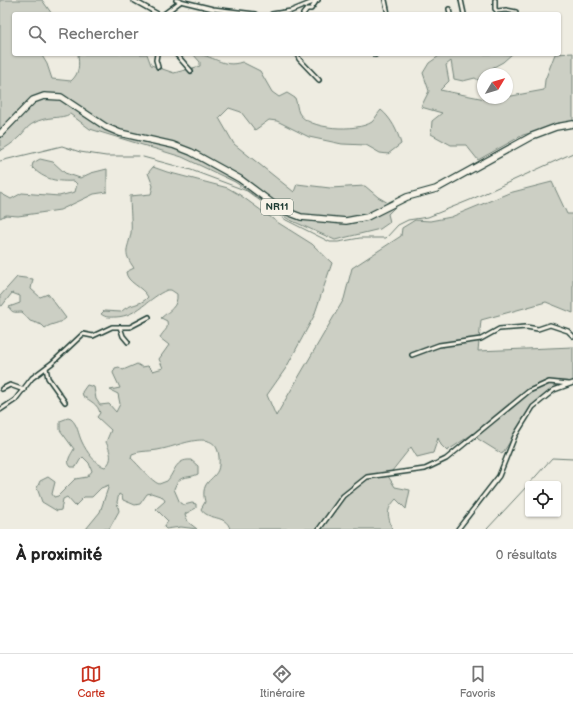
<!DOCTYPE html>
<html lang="fr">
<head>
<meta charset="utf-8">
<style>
  body { margin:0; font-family:"Balsamiq Sans",sans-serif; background:#f2f2f2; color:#222 }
  .controls { position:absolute; right:12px; bottom:12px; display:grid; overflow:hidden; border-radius:4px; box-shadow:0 1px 3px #0004 }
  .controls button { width:36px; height:36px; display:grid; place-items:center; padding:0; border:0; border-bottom:1px solid #e0e0e0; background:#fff; color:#222; font:20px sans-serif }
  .compass { position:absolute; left:477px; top:68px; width:36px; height:36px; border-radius:50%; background:#fff; box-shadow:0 1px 3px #0004; rotate:52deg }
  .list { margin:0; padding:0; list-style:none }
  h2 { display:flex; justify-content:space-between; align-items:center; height:52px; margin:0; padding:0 16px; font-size:17px }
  h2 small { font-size:13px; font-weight:400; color:#767676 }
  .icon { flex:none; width:22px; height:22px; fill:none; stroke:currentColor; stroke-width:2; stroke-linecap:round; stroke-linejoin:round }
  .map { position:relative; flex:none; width:573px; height:529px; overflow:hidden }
  .search { position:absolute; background:#fff; box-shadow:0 1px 3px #0004; left:12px; right:12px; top:12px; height:44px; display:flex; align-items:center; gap:10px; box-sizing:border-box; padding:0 14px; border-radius:4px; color:#767676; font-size:15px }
  .sheet { height:124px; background:#fff }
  nav { display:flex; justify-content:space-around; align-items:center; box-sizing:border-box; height:56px; border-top:1px solid #e0e0e0; background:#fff; font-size:11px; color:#767676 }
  nav a { display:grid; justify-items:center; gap:2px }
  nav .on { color:#c8321e }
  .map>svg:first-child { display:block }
  .green { fill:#cccfc4; stroke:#76867c }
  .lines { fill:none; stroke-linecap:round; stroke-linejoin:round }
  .stream { stroke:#6c7e74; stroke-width:1 }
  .street-casing { stroke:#1f3d34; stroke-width:6 }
  .highway-casing { stroke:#1f3d34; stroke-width:8 }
  .street { stroke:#f7f3e8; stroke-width:3 }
  .highway { stroke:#f7f3e8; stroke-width:5.5 }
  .labels { text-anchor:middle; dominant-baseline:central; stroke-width:3.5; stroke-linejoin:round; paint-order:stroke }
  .shield { fill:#f7f3e8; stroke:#60746a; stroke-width:1 }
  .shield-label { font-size:10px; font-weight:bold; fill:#1f3d34 }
</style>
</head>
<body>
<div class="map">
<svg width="573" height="529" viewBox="0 0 573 529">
  <rect width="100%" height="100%" fill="#eeece1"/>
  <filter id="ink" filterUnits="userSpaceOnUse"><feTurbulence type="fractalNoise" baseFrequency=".025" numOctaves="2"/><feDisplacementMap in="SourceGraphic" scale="8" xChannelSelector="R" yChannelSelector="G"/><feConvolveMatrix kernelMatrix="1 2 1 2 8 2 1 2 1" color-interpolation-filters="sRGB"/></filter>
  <g filter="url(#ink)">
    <g class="green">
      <path d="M0,0h42l10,14h-38v40h27l6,10 5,15 19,2c9,-8 8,-16 7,-27h69l4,11 23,8 26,-7v-4l-7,-8c21,0 29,15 49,8l18,9 12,21 7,5 8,-4 8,5c2,5 2,11 4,15 9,17 58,19 73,9 3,-3 6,-9 9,-12 10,8 17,22 20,34l-13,10 -8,-1 -14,-8 -24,-1 -33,-7 -32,-16 -8,-1 -14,10 -14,-18 -12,-4 -10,10 15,26 60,48 3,-8 33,4 35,-2 13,11 17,10 -7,7 2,8 -10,7 -45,11 -47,-21 -53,-37 -53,-25 -92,-28 -20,-15c-8,5 -25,2 -36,9 -8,4 -10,10 -16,15 -5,5 -11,9 -18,13z"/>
      <polygon points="573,53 573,124 556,126 523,135 478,160 466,145 451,145 431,134 432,121 442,113 421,107 429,91 423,73 429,63 442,54 512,54 503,62 492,68 492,74 483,74 483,83 475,78 463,81 454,79 451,61 446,65 449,81 440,90 490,100 544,90 545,80 555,54"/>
      <path d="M40,159l13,3 12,11 15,5 11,-5 16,-4v23l-13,2 -34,16 -42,6 -12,-1 -6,3v-25l11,6 11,-6 37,3 16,-4 2,-8 -3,-3c-16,1 -30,-1 -42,-14l1,-4z"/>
      <path d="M153,167l14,5 61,16 12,7 37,27 35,22 20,19 -18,53 -28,52 -19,27 9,21 68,-117 8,-31 49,-32 1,-8 13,-8 15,1 21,-4 58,-24 43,-11 15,32h6v99l-27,-11 -65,18 -3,31 95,-4v36l-19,7 -21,17 -31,47 -24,-15 -4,-6 -27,18 -6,-6 -3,-7 -5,15 -16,4 -6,-10 -23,29 7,11 15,3 -4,19 -10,-10c-11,12 -8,16 -4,30h-162c-4,-15 -22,-8 -29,-20l4,-7c-6,-24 13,-21 14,-37 3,-41 -36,-20 -57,-16 -11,3 -20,1 -30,5l-1,4c7,6 21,24 28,26l8,-3c8,-9 8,-22 24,-21l7,6v8c-12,6 -18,-1 -24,15l6,14 4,2 8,-2 4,1v4l-11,6 3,8 9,7 -16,-2 -15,2 -2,-2 4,-6 -12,-12 9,-8 -2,-4 -12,-4 -4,1 -7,10 -5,1 -12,-5 -1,-4 -3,-2 -2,8 2,9 -10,18h-23l14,-17 9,-27 -8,3 -9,9h-8l-9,9 -8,-9 -4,2 -2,11 -4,1 -15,-9 -5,-14 3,-7 8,-4 7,5 -3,12 2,3 4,-1 17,-17 12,-2 5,-6 -3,-8 -6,-6 -3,3 -4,7h-5c-6,-6 0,-12 3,-18l-14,-19v-9l8,-3 3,1c7,6 7,15 11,23 4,9 14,23 23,25 9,-7 5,-16 1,-25l5,-12 -14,-13 3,-4c-2,-9 -10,-12 -17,-17l-1,-4 5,-7 7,2 2,12 4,6 9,-1 7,8 4,-8 -2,-10 -8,-4 10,-2 -7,-15 2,-5 4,-1 4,3 14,-6 5,3 6,-1 5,5 10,-3 -4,-9 10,-14 -9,-7c3,-8 9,-7 7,-17l-6,-3c9,-8 17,-11 16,-24l-6,-4h-4c-19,8 -29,26 -51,27 -6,0 -10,1 -15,-3l3,-3 17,1c8,-9 20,-6 27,-15 -6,-11 -21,-14 -22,-25l8,-4c-12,-17 -6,-18 -3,-35 1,-9 -1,-26 -1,-37l21,-2 2,-8 -5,-13z"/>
      <path d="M17,277l16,2 -2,10 9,8 8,-3 18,24c-6,6 -14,5 -21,10l-3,-3 -12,-4 -8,-9c-6,0 -10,2 -13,-5l11,-4v-7l-8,-3 -10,13 -2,-1v-9z"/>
    </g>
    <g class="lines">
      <g class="stream">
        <polyline points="143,157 191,170 247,191 286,220 330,242 338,242 360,238 386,238 398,225 408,220 428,217 470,200 573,153"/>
        <polyline points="0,161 62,146 80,152 106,156 139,156"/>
        <polyline points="529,484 552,458 573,459"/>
        <polyline points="487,529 528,485"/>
      </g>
      <defs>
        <g id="street">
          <polyline points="133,0 158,14"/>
          <polyline points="176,0 213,9 255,14"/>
          <polyline points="385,0 388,14"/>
          <polyline points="461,0 464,14"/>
          <polyline points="495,0 495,9 497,11 506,10 516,12"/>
          <polyline points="449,9 450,14"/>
          <polyline points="164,14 180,2"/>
          <polyline points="272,14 291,11 318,0"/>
          <polyline points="303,14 307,9 311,9 317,0"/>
          <polyline points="157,54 156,60 158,67"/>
          <polyline points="176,54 191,71"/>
          <polyline points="297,54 299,59 319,80"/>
          <polyline points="375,55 375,54"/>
          <polyline points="120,327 123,336 128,342"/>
          <polyline points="412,355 439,345 481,339 499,329 526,327 538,329 550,325 568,331 573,336"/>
          <polyline points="46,368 48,378 65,402"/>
          <polyline points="2,389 10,385 24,390"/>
          <polyline points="0,410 15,400 32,378 52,363 83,334 93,336 112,327 130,327 149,317"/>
          <polyline points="319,529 343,496 367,477 425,469 446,459 529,391 549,382 569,384"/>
          <polyline points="458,529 499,476 515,436 533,407 554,390 573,383"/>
        </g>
        <polyline id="highway" points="0,134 33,100 44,96 61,97 106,127 120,133 173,145 191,152 240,179 280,209 301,217 346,221 367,217 407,197 436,189 532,136 556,127 573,124"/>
      </defs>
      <use href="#street" class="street-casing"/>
      <use href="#highway" class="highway-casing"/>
      <use href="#street" class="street"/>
      <use href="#highway" class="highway"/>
    </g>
  </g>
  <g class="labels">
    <rect class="shield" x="261" y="199" width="32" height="16" rx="3"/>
    <g class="shield-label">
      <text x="277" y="207">NR11</text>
    </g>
  </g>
</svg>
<div class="controls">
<button><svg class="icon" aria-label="locate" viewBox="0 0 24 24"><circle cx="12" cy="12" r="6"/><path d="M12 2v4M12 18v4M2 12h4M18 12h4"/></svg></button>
</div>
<svg class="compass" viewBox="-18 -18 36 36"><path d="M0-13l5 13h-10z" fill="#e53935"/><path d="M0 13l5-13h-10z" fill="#767676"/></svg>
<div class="search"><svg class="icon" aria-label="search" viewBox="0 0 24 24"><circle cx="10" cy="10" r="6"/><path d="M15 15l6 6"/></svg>Rechercher</div>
</div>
<section class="sheet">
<h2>À proximité<small>0 résultats</small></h2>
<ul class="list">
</ul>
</section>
<nav>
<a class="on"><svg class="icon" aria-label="map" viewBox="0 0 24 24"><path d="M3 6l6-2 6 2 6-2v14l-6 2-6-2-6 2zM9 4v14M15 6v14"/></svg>Carte</a>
<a><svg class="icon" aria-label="directions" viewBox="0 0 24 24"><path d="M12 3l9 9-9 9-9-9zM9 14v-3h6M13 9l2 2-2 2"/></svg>Itinéraire</a>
<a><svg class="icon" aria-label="saved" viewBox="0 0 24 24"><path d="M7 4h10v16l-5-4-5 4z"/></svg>Favoris</a>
</nav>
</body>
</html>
